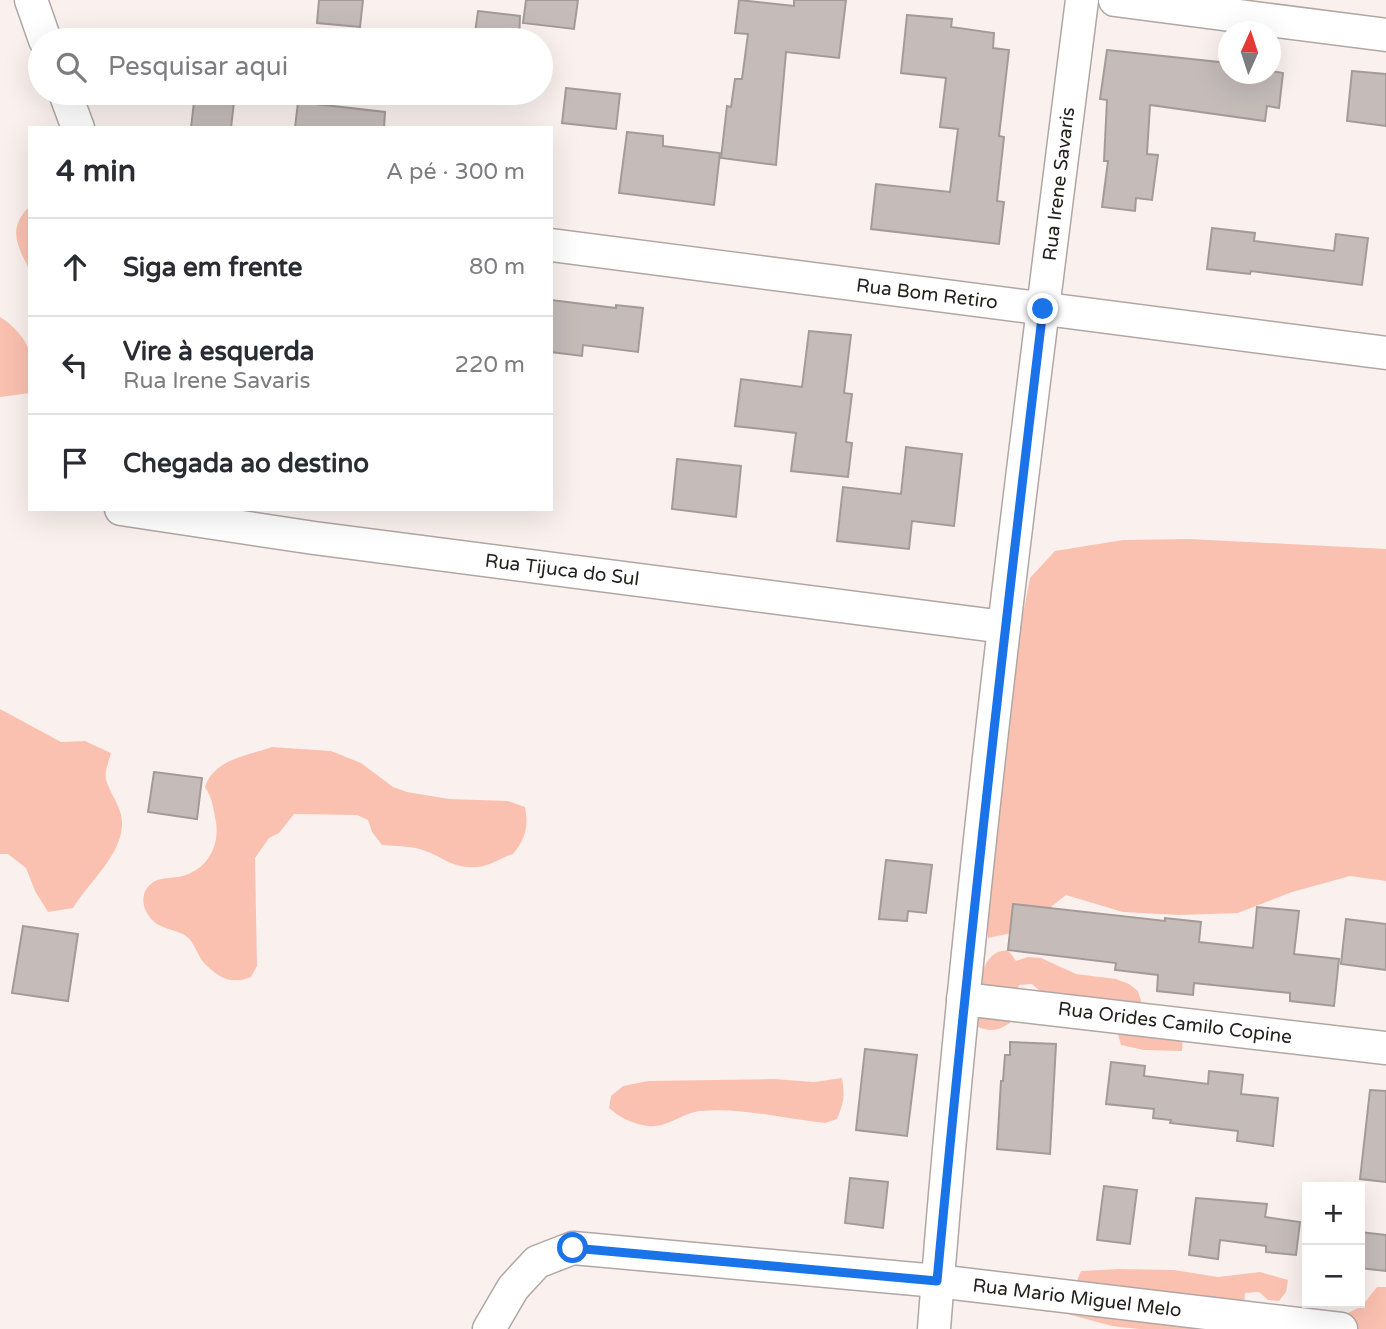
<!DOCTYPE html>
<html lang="pt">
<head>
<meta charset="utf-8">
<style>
  body { margin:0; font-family:"Varela Round",sans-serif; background:#f7f7f7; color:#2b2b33 }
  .controls { position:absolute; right:21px; bottom:21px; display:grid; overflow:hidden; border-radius:0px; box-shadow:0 7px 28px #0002 }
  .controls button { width:63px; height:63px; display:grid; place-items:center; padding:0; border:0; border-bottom:2px solid #e1e1e2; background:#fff; color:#2b2b33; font:35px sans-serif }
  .compass { position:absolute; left:1218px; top:21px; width:63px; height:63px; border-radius:50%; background:#fff; box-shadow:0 7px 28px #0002; rotate:3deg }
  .stop { position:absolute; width:21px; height:21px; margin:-16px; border:5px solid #1a73e8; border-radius:50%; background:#fff }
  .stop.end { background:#1a73e8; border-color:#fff; box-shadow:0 2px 7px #0008 }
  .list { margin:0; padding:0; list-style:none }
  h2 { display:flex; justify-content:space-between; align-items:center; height:91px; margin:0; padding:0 28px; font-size:30px }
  h2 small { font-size:23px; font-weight:400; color:#7c7c81 }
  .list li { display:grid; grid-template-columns:46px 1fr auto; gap:21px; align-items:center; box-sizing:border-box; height:98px; padding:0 28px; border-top:2px solid #e1e1e2 }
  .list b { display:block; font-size:26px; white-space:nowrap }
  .list p { margin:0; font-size:23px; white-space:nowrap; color:#7c7c81 }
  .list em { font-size:23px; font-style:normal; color:#7c7c81 }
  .icon { flex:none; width:38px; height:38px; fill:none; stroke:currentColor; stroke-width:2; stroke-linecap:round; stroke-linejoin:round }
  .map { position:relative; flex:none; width:1386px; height:1329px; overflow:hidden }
  .search { position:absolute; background:#fff; box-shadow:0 7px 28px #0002; left:28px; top:28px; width:525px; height:77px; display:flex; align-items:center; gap:18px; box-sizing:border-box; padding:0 24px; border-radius:38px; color:#7c7c81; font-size:26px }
  .panel { position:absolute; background:#fff; box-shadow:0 7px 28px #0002; left:28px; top:126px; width:525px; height:385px; border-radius:0px }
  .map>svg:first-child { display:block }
  .green { fill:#fbc1b0 }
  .building { fill:#c5bcba; stroke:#a39b98; stroke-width:2 }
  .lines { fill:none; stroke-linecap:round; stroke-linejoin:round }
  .street-casing { stroke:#b0a7a5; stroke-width:35 }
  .street { stroke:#fff; stroke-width:32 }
  .route { stroke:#1a73e8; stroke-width:9 }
  .labels { text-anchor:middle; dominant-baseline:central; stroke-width:5; stroke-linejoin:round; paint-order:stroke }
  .street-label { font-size:19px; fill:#23201f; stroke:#fff }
</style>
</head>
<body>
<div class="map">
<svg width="1386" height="1329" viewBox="0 0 1386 1329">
  <rect width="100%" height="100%" fill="#faf1ef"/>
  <g class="green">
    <path d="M28,208h2v63c-12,-24 -23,-41 -2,-63z"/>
    <path d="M0,317c12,7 26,22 30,35 3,12 0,29 0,41l-30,4z"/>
    <polygon points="1190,539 1386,549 1386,881 1350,876 1292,892 1238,913 1180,915 1123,912 1066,895 1021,931 988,938 988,888 1005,708 1030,578 1055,551 1123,540"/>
    <path d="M0,709l61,33 24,-1 26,12c-2,8 -7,19 -5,27 5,16 17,28 16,45 -1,31 -34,58 -49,83l-25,4 -13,-21 -9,-23 -18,-14h-8z"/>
    <path d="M272,747l59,4 30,12 32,24 14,5 42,7 59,2 17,6c4,20 0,32 -12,47 -13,4 -23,12 -36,13 -25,2 -35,-11 -57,-18 -12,-3 -25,-3 -38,-4l-10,-13 -4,-12 -11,-5 -63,-1 -15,19 -10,5 -14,20 2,108 -6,11c-20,8 -32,1 -47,-14 -7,-8 -9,-20 -18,-27 -12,-8 -28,-6 -37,-20 -8,-10 -8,-25 3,-33 6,-5 18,-5 26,-6 27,-5 42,-28 38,-55 -3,-14 -3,-23 -11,-35 9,-28 42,-31 67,-40z"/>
    <path d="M1008,950l8,11 12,-4 13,1 35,16 40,5 13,5 9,7 8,26 37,17 -1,17 -38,-1 -23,-5 -4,-14 -76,-39 -9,-8 -13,1 -5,12 -4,26c-14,9 -23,9 -38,1 2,-18 6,-61 24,-71 3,-2 8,-2 12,-3z"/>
    <path d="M842,1078c3,18 2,24 -5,41l-12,4c-41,-4 -83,-16 -125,-12 -18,2 -32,17 -52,15 -15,-2 -28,-8 -39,-18l2,-12 12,-10 25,-5 126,-2 40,3z"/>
    <polygon points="1120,1269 1174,1270 1218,1277 1260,1272 1288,1280 1286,1292 1279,1301 1268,1300 1259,1292 1245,1293 1244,1305 1248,1329 1139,1329 1112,1326 1060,1312 1047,1312 1037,1308 1184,1299 1174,1293 1076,1283 1081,1271"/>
    <polygon points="1377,1287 1386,1287 1386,1329 1316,1329 1362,1306"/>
  </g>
  <g class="building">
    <polygon points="319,0 363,0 360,27 317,23"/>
    <polygon points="526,0 578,0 574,29 523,23"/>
    <polygon points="739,0 794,6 794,0 846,0 839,58 786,52 776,165 721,158 727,106 731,107 735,79 742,79 748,34 735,33"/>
    <polygon points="478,11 520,16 519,40 474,40"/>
    <polygon points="907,15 952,19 951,27 994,33 993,48 1009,50 999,136 1004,137 997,201 1004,202 999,244 871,229 876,184 950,192 958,129 940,127 946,78 901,73"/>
    <polygon points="1107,50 1228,63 1228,74 1270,74 1271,68 1271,71 1283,73 1279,108 1267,106 1265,121 1150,105 1147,154 1158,155 1152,200 1136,198 1135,211 1102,207 1108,161 1104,161 1107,100 1100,99"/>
    <polygon points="1352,71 1386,74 1386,126 1347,121"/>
    <polygon points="566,88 620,94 616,129 562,123"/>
    <polygon points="195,93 235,93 231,128 191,128"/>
    <polygon points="298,102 385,112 384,128 295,128"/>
    <polygon points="627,132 663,136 663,146 720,153 714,205 619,193"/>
    <polygon points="1212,228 1255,233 1254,241 1334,251 1336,234 1368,238 1362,285 1251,271 1250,274 1207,269"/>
    <polygon points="551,300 616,308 616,305 643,308 638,352 583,345 582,356 551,352"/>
    <polygon points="809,331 851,335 844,393 852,394 846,442 852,443 848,477 791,471 796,433 735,426 741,379 802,387"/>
    <polygon points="906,447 962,454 954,526 912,521 909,549 837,541 843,487 901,494"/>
    <polygon points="677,459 741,466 736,517 672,509"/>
    <polygon points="154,772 202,778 197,819 148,812"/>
    <polygon points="886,860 932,865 926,913 908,911 907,921 879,919"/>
    <polygon points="1013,904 1165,921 1165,918 1201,922 1199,942 1253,948 1257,907 1299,911 1294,954 1339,959 1334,1006 1290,1001 1290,993 1194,983 1193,995 1157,991 1158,975 1115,970 1116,963 1008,950"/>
    <polygon points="1346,919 1386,924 1386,970 1341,964"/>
    <polygon points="23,926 78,934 68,1001 12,993"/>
    <polygon points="1010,1042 1056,1044 1050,1154 997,1149 1001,1081 1003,1081 1005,1055 1010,1055"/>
    <polygon points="865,1049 917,1055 907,1136 856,1130"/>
    <polygon points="1111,1062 1145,1066 1144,1076 1208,1084 1209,1071 1243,1075 1241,1094 1278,1098 1273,1146 1237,1141 1238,1131 1170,1123 1171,1120 1153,1118 1154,1109 1106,1104"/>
    <polygon points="1370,1090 1386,1091 1386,1182 1360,1179"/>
    <polygon points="850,1178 888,1182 883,1228 845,1223"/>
    <polygon points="1104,1186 1137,1190 1130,1244 1097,1240"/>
    <polygon points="1196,1198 1267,1204 1265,1217 1300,1222 1296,1255 1266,1252 1266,1246 1220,1240 1218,1259 1189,1255"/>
    <polygon points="1360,1232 1386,1235 1386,1271 1360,1268"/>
  </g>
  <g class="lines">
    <defs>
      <g id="street">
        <polyline points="31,0 45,40"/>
        <polyline points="1115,0 1386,35"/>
        <polyline points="65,93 78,128"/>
        <polyline points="551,245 1386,353"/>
        <polyline points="121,509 314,538 1004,627"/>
        <polyline points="963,999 1386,1048"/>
        <polyline points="489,1329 513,1288 537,1262 573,1248 937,1281 1341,1329"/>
        <path d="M934,1329c34,-444 92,-887 148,-1329"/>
      </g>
    </defs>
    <use href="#street" class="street-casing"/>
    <use href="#street" class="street"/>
  </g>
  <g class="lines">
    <path class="route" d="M573,1248l364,33c30,-324 67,-648 106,-972"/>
  </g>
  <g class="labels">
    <g class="street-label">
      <text transform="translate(1059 184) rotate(-83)">Rua Irene Savaris</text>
      <text transform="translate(927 294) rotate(7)">Rua Bom Retiro</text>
      <text transform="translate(562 570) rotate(7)">Rua Tijuca do Sul</text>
      <text transform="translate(1175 1023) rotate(7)">Rua Orides Camilo Copine</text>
      <text transform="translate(1077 1298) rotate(7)">Rua Mario Miguel Melo</text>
    </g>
  </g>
</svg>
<div class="controls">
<button>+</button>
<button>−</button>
</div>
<svg class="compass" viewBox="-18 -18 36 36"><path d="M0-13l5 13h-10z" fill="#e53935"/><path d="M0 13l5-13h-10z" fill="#7c7c81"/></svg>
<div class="stop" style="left:573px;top:1248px"></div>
<div class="stop end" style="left:1043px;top:309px"></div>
<div class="search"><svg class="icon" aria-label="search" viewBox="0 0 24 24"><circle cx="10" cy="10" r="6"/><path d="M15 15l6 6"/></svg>Pesquisar aqui</div>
<section class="panel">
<h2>4 min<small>A pé · 300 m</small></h2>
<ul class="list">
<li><svg class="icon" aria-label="ahead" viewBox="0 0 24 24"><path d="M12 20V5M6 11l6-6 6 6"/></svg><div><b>Siga em frente</b></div><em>80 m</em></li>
<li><svg class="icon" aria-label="left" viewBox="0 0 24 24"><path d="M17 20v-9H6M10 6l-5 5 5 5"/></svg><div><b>Vire à esquerda</b><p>Rua Irene Savaris</p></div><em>220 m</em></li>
<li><svg class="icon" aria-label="arrive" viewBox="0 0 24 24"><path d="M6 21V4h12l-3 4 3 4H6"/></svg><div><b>Chegada ao destino</b></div></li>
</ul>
</section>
</div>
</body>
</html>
